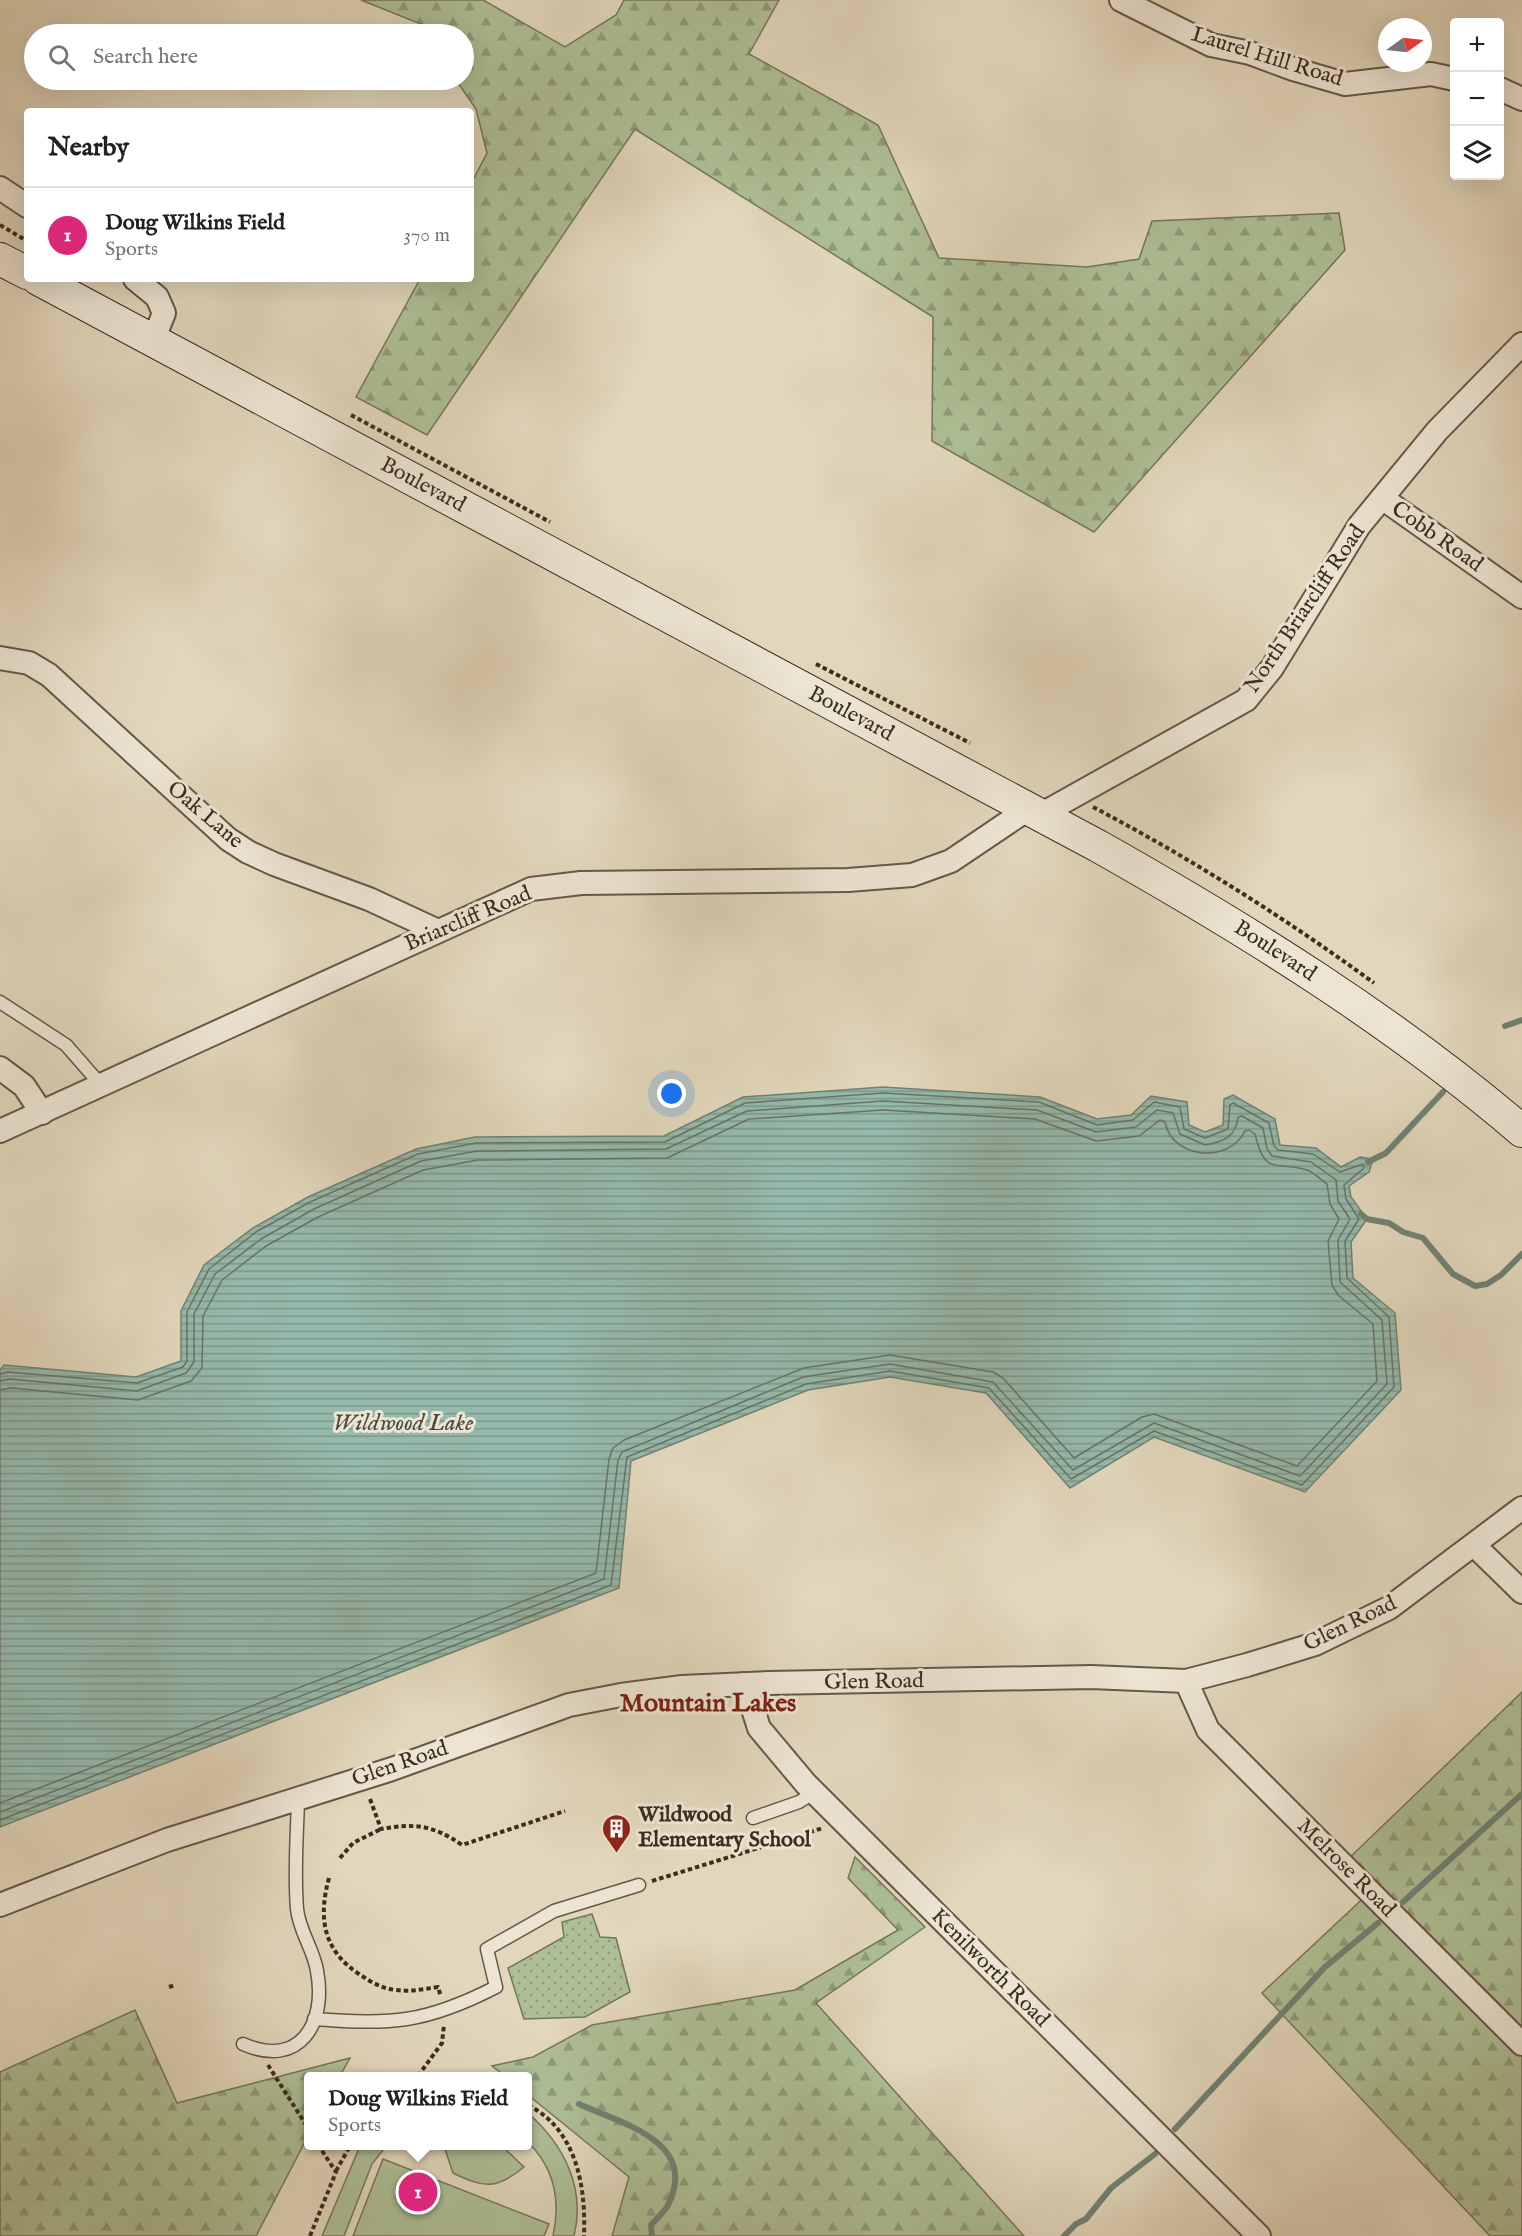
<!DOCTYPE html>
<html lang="en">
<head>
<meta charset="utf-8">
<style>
  body { margin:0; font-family:"IM FELL English",serif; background:#f2f2f2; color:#202124 }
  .controls { position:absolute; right:18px; top:18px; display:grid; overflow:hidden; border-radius:6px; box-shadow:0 6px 24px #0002 }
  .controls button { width:54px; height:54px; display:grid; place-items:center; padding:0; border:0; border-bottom:2px solid #e0e0e0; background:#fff; color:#202124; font:30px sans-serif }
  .compass { position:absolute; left:1378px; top:18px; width:54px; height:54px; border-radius:50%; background:#fff; box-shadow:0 6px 24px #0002; rotate:75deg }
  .you { position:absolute; left:672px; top:1094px; width:21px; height:21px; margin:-15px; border:4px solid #fff; border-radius:50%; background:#1a73e8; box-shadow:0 0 0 9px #1a73e833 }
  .badge { display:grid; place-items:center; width:39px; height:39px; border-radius:50%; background:#db2777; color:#fff; font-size:20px; font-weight:700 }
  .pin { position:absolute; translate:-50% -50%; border:3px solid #fff; box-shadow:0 2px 6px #0006 }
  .popup { position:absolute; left:304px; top:2072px; width:228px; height:78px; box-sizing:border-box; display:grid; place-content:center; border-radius:6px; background:#fff; filter:drop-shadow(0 2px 4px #0005); font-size:20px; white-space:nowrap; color:#757577 }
  .popup b { font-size:22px; color:#202124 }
  .popup::after { content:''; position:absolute; left:50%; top:100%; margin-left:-12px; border:12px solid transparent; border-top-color:#fff }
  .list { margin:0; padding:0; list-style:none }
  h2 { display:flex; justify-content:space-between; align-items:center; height:78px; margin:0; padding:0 24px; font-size:26px }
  h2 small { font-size:20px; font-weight:400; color:#757577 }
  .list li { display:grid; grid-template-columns:39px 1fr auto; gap:18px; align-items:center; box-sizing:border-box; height:96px; padding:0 24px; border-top:2px solid #e0e0e0 }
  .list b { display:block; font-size:22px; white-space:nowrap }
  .list p { margin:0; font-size:20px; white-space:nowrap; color:#757577 }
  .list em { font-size:20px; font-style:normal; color:#757577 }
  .icon { flex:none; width:33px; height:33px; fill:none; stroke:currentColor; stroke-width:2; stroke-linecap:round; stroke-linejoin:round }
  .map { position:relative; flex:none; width:1522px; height:2236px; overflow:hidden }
  .search { position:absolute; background:#fff; box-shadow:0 6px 24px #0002; left:24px; top:24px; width:450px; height:66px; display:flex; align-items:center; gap:15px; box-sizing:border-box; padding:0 21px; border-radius:33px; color:#757577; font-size:22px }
  .panel { position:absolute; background:#fff; box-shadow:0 6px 24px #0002; left:24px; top:108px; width:450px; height:174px; border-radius:6px }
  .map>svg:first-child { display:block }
  .grass { fill:#aebf95; stroke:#75765b; stroke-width:1.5 }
  .forest { fill:url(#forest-firs); stroke:#75765b; stroke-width:1.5 }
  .park { fill:url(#park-dots); stroke:#75765b; stroke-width:1.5 }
  .water { fill:url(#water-rules); stroke:#718274; stroke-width:1.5 }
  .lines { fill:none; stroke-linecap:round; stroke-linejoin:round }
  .shore { stroke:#687466; stroke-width:1.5 }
  .stream { stroke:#718274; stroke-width:6 }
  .lane-casing { stroke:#665848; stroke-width:15 }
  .street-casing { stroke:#665848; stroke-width:26 }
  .secondary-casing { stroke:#3c2d21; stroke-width:34 }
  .path { stroke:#3c2d21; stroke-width:4; stroke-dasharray:4.5 3; stroke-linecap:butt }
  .lane { stroke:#ece5d3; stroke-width:12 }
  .street { stroke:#ece5d3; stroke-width:22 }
  .secondary { stroke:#ece5d3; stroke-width:32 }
  .labels { text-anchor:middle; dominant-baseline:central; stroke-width:6; stroke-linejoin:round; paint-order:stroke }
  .street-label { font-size:22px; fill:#3c2d21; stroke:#ece5d3 }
  .poi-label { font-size:22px; font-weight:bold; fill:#3c2d21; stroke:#ece5d3; text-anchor:start }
  .water-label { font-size:24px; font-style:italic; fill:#4e493d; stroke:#ece5d3 }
  .quarter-label { font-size:26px; font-weight:bold; fill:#7a1f14; stroke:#ece5d3 }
</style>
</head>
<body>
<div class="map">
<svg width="1522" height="2236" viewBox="0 0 1522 2236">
  <defs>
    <pattern id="forest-firs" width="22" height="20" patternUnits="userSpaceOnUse" patternTransform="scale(1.5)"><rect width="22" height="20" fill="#aebf95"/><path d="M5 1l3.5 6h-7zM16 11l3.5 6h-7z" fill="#8f9c79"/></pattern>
    <pattern id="park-dots" width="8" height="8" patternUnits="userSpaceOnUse" patternTransform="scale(1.5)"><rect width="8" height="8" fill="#aebf95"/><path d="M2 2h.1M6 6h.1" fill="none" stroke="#8f9c79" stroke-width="1.8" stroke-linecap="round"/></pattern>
    <pattern id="water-rules" width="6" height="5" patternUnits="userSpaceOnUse" patternTransform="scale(1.5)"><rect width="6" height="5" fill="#95baac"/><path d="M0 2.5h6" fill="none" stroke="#7b988c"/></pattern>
  </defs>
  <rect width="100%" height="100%" fill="#e2d7bc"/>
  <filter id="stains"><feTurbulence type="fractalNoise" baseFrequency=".00333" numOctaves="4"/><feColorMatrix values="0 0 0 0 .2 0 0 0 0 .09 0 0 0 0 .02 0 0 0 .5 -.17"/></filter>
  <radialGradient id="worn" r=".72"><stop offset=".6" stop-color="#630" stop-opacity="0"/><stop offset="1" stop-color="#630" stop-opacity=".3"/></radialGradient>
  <g class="grass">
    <path d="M528,2113c35,31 58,74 46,123h-21c8,-36 1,-68 -25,-94z"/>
    <polygon points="360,2146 386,2146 372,2164 344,2236 322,2236"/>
    <path d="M444,2146h58l22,21c-28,23 -40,21 -71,6z"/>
    <polygon points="383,2159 549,2224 544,2236 353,2236"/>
  </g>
  <g class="forest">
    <polygon points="361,0 483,0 565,47 616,15 624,0 779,0 749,54 878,125 939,258 1087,267 1139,259 1152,221 1339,213 1345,250 1094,532 932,441 933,317 635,129 427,435 356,397 420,279 471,279 471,184 487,153 476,109 456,80 464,80 464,34 427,34 421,24"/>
    <polygon points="1522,1692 1522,2236 1490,2236 1262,1993 1372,1890 1345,1862"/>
    <polygon points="855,1857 925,1927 816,2003 1024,2236 612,2236 629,2177 528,2095 528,2076 505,2076 492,2066 533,2057 592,2025 795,1990 898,1930 848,1878"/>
    <polygon points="135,2010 177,2103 350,2058 340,2076 308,2076 308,2136 256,2236 0,2236 0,2072"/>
  </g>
  <polygon class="park" points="592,1914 600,1937 616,1938 630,1992 585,2017 524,2019 508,1968 564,1937 562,1922"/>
  <polygon class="water" points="883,1087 1040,1097 1097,1119 1131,1115 1151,1096 1187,1102 1189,1125 1205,1132 1223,1125 1224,1099 1233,1095 1275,1119 1280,1145 1316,1148 1341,1167 1360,1157 1373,1159 1369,1172 1349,1186 1351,1197 1367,1219 1351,1242 1353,1278 1395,1313 1401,1390 1305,1492 1154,1437 1070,1488 986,1393 890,1377 808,1390 631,1461 619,1588 0,1827 0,1370 4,1365 136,1377 181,1361 181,1311 204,1265 253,1228 308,1197 416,1149 475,1137 664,1136 743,1097"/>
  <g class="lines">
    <g class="shore">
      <polyline points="0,1374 8,1372 137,1383 183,1367 187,1361 187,1312 209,1269 256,1232 310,1202 418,1154 476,1143 665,1142 745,1103 883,1093 1039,1102 1097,1125 1133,1120 1154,1102 1180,1107 1184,1129 1205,1138 1228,1129 1230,1105 1233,1103 1269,1123 1274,1146 1278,1150 1313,1154 1340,1172 1363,1164 1364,1168 1344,1185 1346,1199 1359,1219 1345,1241 1347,1278 1389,1317 1394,1387 1302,1485 1154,1431 1071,1479 989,1388 890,1371 806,1384 627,1457 611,1585 0,1820"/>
      <path d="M0,1381l10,-2 127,12 49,-18 8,-11v-48l21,-40 46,-35 53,-30 107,-48 56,-10 189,-2 81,-38 136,-10 154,9 59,22 40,-5 21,-17 16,3 7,21 25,11c18,-3 31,-8 33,-28l4,-1 21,12 4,21 5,7 39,6 25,18 2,21 12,18 -12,21 2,42 42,38 5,64 -87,92 -146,-53 -81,47 -80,-88 -103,-18 -87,13 -181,75 -4,8 -14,119 -604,233"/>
      <path d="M0,1390l11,-2 127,12 53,-19 11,-13 1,-52 19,-36 44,-34 52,-29 105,-47 55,-10 189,-2 82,-39 134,-9 152,9 61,22 43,-5 21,-16 5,2c7,37 64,42 80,9l4,-1 6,4c10,43 20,26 52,36 7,2 14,10 20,14l3,20 9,15 -11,22 4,44 6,10 35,29 4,57 -80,85 -143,-52 -12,3 -68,41 -71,-80 -10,-6 -103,-17 -86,13 -180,72 -11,8 -4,11 -13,114 -596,230"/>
    </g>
    <g class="stream">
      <polyline points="1505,1026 1522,1020"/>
      <polyline points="1368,1162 1386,1153 1443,1092"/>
      <polyline points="1361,1214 1367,1219 1389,1223 1403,1232 1423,1238 1453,1274 1475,1286 1487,1284 1501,1275 1522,1254"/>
      <polyline points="1403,1902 1522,1794"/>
      <path d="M579,2104c41,19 119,37 90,99 -3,8 -12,15 -18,22l1,11"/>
      <polyline points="1175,2129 1325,1967 1378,1923"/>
      <polyline points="1064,2236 1076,2224 1086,2219 1111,2188 1155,2154"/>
    </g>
    <defs>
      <g id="lane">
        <polyline points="0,1002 66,1045 101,1085"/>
        <polyline points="753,1818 799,1802 815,1792"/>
        <path d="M314,2019c78,6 112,4 182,-32l-9,-38 67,-38 85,-26"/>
        <path d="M243,2044c57,25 84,-21 74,-73 -3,-21 -18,-40 -20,-62 -3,-36 0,-74 1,-110"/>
      </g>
      <g id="street">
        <polyline points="1121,0 1211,45 1250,53 1293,69 1345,84 1431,74 1454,79"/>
        <polyline points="1500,89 1522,99"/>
        <polyline points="0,188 27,206"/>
        <polyline points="135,279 157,297 164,313 153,341"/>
        <polyline points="1382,498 1522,597"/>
        <polyline points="0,658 29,663 49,675 228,839 248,852 274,864 369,899 438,931"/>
        <polyline points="1040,815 1246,700 1272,668 1359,526 1437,431 1522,344"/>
        <polyline points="0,1068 24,1086 42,1113"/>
        <polyline points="0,1131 531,889 581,883 848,880 912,875 951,861 1028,809"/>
        <polyline points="1475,1546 1522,1592"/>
        <polyline points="1186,1681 1208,1730 1522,2044"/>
        <polyline points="745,1684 759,1728 806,1784 1259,2236"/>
        <polyline points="0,1905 167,1840 392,1769 569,1705 621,1695 682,1687 769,1683 1091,1677 1186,1681 1247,1665 1315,1644 1389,1608 1522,1508"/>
      </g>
      <g id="secondary">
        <polyline points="0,259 27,273"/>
        <path d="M38,279l1060,567c149,84 294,174 424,285"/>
      </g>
    </defs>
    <use href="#lane" class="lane-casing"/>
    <use href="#street" class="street-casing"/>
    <use href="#secondary" class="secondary-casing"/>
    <g class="path">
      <polyline points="0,225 27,241"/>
      <polyline points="351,415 550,522"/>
      <polyline points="816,664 970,743"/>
      <path d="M1093,807c97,51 192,111 281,176"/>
      <path d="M370,1799l11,30c34,-6 52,-4 81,16l103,-34"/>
      <polyline points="750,1832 755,1849"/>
      <polyline points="340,1858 353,1843 381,1829"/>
      <path d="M329,1878c-11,40 -6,72 30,96 12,8 23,15 38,16 13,2 28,-1 41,-3l3,10"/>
      <polyline points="652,1881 823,1828"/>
      <polyline points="169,1987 175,1985"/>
      <polyline points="268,2065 308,2128"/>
      <polyline points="418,2076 442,2043 444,2025"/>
      <path d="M528,2105c49,25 58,82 56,131"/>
      <polyline points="336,2171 350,2146"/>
      <polyline points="310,2236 336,2172 319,2146"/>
    </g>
    <use href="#lane" class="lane"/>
    <use href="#street" class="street"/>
    <use href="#secondary" class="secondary"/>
  </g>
  <defs>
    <symbol id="building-pin" viewBox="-11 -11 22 30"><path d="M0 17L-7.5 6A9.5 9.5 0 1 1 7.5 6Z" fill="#8f2418" stroke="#ece5d3"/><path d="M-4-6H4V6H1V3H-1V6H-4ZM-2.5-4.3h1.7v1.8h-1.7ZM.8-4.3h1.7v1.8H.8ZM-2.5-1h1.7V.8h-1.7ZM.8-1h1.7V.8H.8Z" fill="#fff"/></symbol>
  </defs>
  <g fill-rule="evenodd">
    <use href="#building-pin" x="600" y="1812" width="33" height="45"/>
  </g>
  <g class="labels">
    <g class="street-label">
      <text transform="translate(1267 57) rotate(17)">Laurel Hill Road</text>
      <text transform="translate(423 485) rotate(28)">Boulevard</text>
      <text transform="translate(1437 537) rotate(35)">Cobb Road</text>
      <text transform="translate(1305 609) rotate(-56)">North Briarcliff Road</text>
      <text transform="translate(851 714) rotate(28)">Boulevard</text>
      <text transform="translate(205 815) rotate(40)">Oak Lane</text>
      <text transform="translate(468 919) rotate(-23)">Briarcliff Road</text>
      <text transform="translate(1275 951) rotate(33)">Boulevard</text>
      <text transform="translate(1350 1624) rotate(-26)">Glen Road</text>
      <text transform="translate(874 1682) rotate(-1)">Glen Road</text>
      <text transform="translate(400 1764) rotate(-19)">Glen Road</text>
      <text transform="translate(1346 1868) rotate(45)">Melrose Road</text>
      <text transform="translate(990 1968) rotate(45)">Kenilworth Road</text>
    </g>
    <g class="poi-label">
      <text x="638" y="1815">Wildwood<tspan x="638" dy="25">Elementary School</tspan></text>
    </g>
    <g class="water-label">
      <text x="403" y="1423">Wildwood Lake</text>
    </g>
    <g class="quarter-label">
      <text x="708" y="1703">Mountain Lakes</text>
    </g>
  </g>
  <rect width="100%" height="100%" filter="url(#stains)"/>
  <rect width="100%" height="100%" fill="url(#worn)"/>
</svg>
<div class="controls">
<button>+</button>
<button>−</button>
<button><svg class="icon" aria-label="layers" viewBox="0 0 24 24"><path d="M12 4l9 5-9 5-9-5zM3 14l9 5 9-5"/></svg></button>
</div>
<svg class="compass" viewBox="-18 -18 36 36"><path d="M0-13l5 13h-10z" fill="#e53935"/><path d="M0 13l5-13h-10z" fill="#757577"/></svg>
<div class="you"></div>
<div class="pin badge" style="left:418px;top:2192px">1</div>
<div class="popup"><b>Doug Wilkins Field</b>Sports</div>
<div class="search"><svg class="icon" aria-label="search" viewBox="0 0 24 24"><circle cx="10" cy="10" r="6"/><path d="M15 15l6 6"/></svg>Search here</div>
<section class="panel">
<h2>Nearby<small></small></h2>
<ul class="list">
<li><span class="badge">1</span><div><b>Doug Wilkins Field</b><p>Sports</p></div><em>370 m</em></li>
</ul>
</section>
</div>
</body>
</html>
